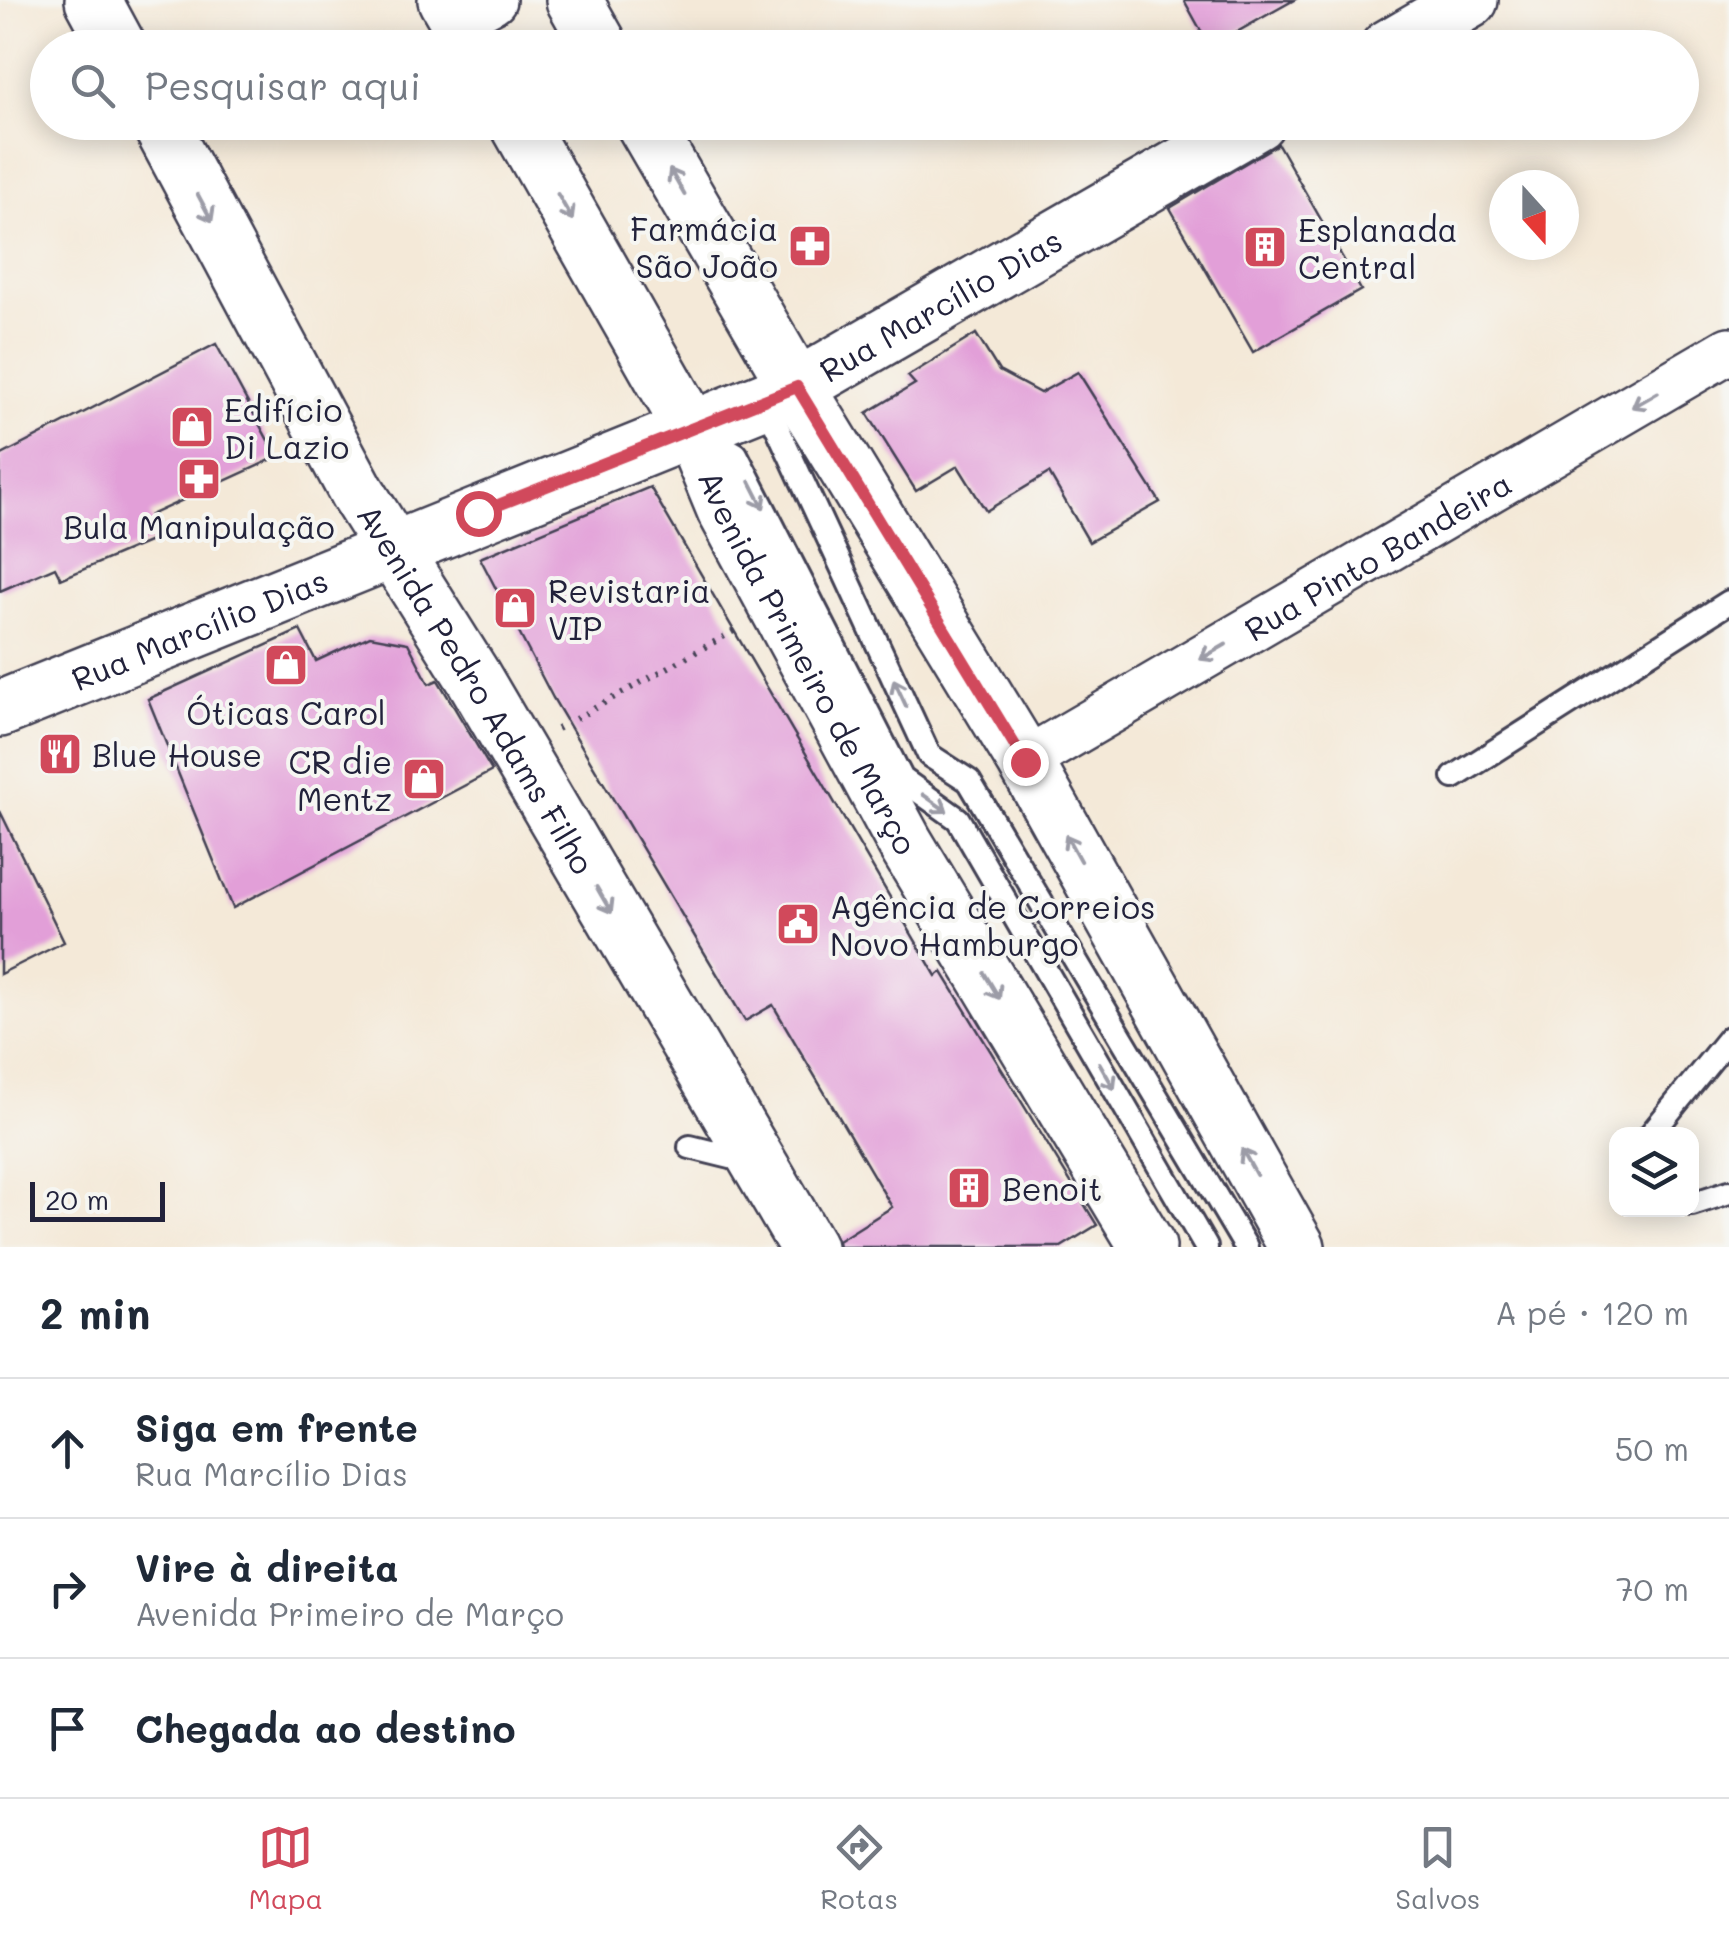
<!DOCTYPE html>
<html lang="pt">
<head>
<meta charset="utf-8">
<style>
  body { margin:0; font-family:Mali,sans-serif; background:#f2f2f3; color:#1f2937 }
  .controls { position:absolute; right:30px; bottom:30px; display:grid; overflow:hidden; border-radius:20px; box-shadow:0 5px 25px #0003 }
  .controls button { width:90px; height:90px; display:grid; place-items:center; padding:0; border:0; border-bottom:2px solid #e0e1e3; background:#fff; color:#1f2937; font:50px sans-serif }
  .compass { position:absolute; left:1489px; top:170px; width:90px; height:90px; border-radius:50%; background:#fff; box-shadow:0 5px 25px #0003; rotate:159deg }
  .scale { position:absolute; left:30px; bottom:25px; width:135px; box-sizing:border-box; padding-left:10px; border:5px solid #22223b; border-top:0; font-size:28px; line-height:35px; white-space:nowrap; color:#22223b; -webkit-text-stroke:8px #f6f6f2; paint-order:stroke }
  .stop { position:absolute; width:30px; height:30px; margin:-22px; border:8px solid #d1495b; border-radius:50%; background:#fff }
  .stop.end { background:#d1495b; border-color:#fff; box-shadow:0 2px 10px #0008 }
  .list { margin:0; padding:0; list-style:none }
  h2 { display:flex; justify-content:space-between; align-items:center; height:130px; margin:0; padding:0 40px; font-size:42px }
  h2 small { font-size:32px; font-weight:400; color:#747a83 }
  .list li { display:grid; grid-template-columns:65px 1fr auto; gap:30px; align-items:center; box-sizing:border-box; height:140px; padding:0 40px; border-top:2px solid #e0e1e3 }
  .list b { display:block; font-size:38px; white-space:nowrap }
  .list p { margin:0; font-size:32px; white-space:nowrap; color:#747a83 }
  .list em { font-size:32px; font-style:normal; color:#747a83 }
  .icon { flex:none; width:55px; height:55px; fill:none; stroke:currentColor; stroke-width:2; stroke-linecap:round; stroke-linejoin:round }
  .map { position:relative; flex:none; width:1729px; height:1247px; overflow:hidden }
  .search { position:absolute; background:#fff; box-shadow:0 5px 25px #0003; left:30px; right:30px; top:30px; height:110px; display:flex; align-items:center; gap:25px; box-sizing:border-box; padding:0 35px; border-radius:55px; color:#747a83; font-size:38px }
  .sheet { height:550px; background:#fff }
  nav { display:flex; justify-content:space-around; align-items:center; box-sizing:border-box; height:140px; border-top:2px solid #e0e1e3; background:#fff; font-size:28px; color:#747a83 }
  nav a { display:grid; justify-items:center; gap:5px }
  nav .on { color:#d1495b }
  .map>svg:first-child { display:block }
  .building { fill:#e29fd8 }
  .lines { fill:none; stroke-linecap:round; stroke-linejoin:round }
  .service-casing { stroke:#424053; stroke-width:28 }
  .minor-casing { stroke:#424053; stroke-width:50 }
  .tertiary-casing { stroke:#424053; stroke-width:60 }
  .secondary-casing { stroke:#424053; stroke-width:60 }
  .path { stroke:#424053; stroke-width:6; stroke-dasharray:2.5 8; stroke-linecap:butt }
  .service { stroke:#fff; stroke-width:22 }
  .minor { stroke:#fff; stroke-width:45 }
  .tertiary { stroke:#fff; stroke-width:55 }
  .secondary { stroke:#fff; stroke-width:55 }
  .oneway { stroke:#9c9ca7 }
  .route { stroke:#d1495b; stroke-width:12 }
  .labels { text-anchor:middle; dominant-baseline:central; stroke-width:8; stroke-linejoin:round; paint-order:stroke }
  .poi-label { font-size:32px; fill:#22223b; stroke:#f6f6f2; text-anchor:start }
  .street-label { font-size:32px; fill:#22223b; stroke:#f6f6f2 }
</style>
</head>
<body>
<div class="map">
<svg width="1729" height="1247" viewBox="0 0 1729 1247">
  <rect width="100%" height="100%" fill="#f6f6f2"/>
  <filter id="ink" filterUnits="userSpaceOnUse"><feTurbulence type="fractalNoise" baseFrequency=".01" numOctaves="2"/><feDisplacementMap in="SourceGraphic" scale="20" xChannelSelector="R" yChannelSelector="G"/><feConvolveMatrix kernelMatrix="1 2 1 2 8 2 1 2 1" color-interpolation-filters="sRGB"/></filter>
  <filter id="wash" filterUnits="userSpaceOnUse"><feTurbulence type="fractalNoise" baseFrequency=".0048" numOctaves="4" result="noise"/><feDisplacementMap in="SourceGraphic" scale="40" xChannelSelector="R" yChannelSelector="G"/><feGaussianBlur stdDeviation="2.25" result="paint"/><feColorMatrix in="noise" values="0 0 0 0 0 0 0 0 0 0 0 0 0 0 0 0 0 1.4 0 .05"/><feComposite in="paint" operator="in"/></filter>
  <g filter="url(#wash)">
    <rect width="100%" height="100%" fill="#f4e9d8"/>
    <g id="blocks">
      <g class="building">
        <polygon points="1184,0 1294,0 1210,47"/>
        <polygon points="1278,144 1361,290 1253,352 1170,208"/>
        <polygon points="976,334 999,371 1040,393 1078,372 1160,502 1089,542 1049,473 986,511 958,466 916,491 867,413 915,384 908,376"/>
        <polygon points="216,344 277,457 150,515 160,537 61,579 55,567 0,591 0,456"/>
        <polygon points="650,487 936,976 942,972 1097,1225 1061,1247 839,1247 838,1241 892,1207 773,1005 745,1021 553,698 480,558"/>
        <polygon points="300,630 316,661 370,636 408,643 429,684 438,680 492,771 233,908 148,699"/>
        <polygon points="0,811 64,942 0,974"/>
      </g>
    </g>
  </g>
  <g filter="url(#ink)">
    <use href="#blocks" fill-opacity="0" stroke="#424053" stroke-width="2.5"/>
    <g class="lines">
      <defs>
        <g id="service">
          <polyline points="764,399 929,755 969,781 1246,1247"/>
          <polyline points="703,435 736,454 902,779 958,819 1206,1247"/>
          <polyline points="1454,777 1729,602"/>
          <polyline points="1651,1134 1729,1038"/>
          <polyline points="690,1147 751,1162"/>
          <polyline points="1692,1204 1729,1192"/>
        </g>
        <g id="minor">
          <polyline points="457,19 493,0"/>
          <path id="s1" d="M1025,761l704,-411"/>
        </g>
        <g id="tertiary">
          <polyline points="797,387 1025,761 1297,1247"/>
          <path id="s2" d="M691,428l34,82 180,333 243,404"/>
        </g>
        <g id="secondary">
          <polyline points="93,0 119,48"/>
          <polyline points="446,0 474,48"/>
          <polyline points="574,0 601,48"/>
          <polyline points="1388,48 1470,0"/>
          <path id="s3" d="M159,122l198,370 115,183 336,572"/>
          <polyline points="517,122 691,428"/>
          <polyline points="643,122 797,387"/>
          <path id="s4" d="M0,709l797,-322 460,-265"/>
        </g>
      </defs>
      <use href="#service" class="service-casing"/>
      <use href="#minor" class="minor-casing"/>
      <use href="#tertiary" class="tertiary-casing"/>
      <use href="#secondary" class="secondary-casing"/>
      <polyline class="path" points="557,729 734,631"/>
      <use href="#service" class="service"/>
      <use href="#minor" class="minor"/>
      <use href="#tertiary" class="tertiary"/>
      <use href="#secondary" class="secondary"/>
    </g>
    <defs><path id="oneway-shaft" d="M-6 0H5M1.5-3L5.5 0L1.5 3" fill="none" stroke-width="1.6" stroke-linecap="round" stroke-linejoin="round" transform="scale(2.5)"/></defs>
    <g class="oneway">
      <use href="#oneway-shaft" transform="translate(677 182) rotate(-120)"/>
      <use href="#oneway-shaft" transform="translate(565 207) rotate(60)"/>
      <use href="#oneway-shaft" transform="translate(205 208) rotate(62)"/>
      <use href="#oneway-shaft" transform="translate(1645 400) rotate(150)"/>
      <use href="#oneway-shaft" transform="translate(757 495) rotate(63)"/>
      <use href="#oneway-shaft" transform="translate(1213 652) rotate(150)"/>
      <use href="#oneway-shaft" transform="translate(900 693) rotate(-115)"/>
      <use href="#oneway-shaft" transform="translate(935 803) rotate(35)"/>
      <use href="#oneway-shaft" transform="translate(1073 848) rotate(-119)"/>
      <use href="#oneway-shaft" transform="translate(604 900) rotate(60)"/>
      <use href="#oneway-shaft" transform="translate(992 986) rotate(59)"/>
      <use href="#oneway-shaft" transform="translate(1107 1076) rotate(60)"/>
      <use href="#oneway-shaft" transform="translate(1249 1162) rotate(-119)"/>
    </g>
  </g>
  <g class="lines" filter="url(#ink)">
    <polyline class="route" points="478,513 797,387 1025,762"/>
  </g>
  <defs>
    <symbol id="pharmacy-square" viewBox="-11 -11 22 22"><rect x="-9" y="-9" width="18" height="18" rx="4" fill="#d1495b" stroke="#f6f6f2"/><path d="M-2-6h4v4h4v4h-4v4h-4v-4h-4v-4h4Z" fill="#fff"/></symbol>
    <symbol id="building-square" viewBox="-11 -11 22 22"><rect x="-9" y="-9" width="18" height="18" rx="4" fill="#d1495b" stroke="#f6f6f2"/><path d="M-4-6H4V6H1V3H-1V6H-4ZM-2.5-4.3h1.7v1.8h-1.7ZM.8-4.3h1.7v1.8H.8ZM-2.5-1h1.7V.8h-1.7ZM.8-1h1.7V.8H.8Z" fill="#fff"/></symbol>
    <symbol id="shop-square" viewBox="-11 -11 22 22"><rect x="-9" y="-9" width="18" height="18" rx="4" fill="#d1495b" stroke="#f6f6f2"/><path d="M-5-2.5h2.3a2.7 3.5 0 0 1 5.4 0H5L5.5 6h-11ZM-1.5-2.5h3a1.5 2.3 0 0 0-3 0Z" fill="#fff"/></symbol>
    <symbol id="restaurant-square" viewBox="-11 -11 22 22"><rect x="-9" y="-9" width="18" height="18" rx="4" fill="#d1495b" stroke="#f6f6f2"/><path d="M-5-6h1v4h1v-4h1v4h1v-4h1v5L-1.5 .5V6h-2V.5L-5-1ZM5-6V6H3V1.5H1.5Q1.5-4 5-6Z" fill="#fff"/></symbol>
    <symbol id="civic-square" viewBox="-11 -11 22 22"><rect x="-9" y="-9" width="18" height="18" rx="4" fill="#d1495b" stroke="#f6f6f2"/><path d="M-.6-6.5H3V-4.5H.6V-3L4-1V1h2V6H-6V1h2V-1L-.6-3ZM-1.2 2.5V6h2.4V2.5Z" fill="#fff"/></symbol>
  </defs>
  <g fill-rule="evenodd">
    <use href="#pharmacy-square" x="785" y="221" width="50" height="50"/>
    <use href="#building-square" x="1240" y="222" width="50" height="50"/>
    <use href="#shop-square" x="167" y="402" width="50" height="50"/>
    <use href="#pharmacy-square" x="174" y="454" width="50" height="50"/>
    <use href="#shop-square" x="490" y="583" width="50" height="50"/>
    <use href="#shop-square" x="261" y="640" width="50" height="50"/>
    <use href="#restaurant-square" x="35" y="729" width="50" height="50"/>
    <use href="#shop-square" x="399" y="754" width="50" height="50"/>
    <use href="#civic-square" x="773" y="899" width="50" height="50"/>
    <use href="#building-square" x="944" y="1163" width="50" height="50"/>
  </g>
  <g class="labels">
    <g class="poi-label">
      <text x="778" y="228" text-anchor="end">Farmácia<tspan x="778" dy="37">São João</tspan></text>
      <text x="1298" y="229">Esplanada<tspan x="1298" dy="37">Central</tspan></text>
      <text x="224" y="409">Edifício<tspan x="224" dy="37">Di Lazio</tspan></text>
      <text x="199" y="526" text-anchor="middle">Bula Manipulação</text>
      <text x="548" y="590">Revistaria<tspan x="548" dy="37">VIP</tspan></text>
      <text x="286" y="712" text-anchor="middle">Óticas Carol</text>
      <text x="92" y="754">Blue House</text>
      <text x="392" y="761" text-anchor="end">CR die<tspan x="392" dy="37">Mentz</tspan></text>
      <text x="830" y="906">Agência de Correios<tspan x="830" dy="37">Novo Hamburgo</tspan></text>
      <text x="1002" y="1188">Benoit</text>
    </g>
    <g class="street-label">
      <text stroke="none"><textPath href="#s4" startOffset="1025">Rua Marcílio Dias</textPath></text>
      <text stroke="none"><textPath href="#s1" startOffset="408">Rua Pinto Bandeira</textPath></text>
      <text stroke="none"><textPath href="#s4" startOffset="215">Rua Marcílio Dias</textPath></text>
      <text stroke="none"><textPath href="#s2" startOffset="262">Avenida Primeiro de Março</textPath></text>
      <text stroke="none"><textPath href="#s3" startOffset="650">Avenida Pedro Adams Filho</textPath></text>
    </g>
  </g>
</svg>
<div class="controls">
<button><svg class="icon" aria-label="layers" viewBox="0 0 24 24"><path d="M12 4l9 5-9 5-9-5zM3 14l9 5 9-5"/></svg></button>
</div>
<svg class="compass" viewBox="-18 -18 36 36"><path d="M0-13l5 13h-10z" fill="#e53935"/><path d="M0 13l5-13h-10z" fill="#747a83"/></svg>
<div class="scale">20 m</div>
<div class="stop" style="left:478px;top:513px"></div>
<div class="stop end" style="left:1025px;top:762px"></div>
<div class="search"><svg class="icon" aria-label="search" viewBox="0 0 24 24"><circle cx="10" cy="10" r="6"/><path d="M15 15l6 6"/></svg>Pesquisar aqui</div>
</div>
<section class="sheet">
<h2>2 min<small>A pé · 120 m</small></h2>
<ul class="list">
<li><svg class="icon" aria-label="ahead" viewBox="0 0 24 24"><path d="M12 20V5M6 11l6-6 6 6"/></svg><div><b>Siga em frente</b><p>Rua Marcílio Dias</p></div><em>50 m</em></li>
<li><svg class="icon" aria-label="right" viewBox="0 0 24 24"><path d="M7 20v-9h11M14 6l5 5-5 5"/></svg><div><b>Vire à direita</b><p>Avenida Primeiro de Março</p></div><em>70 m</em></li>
<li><svg class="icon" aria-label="arrive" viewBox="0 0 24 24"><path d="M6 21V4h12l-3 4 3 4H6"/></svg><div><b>Chegada ao destino</b></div></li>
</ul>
</section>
<nav>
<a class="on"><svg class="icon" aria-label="map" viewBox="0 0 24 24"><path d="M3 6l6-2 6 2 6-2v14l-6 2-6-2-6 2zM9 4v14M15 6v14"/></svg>Mapa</a>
<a><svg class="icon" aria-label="directions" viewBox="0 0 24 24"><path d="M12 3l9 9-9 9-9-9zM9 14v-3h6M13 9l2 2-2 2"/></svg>Rotas</a>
<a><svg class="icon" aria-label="saved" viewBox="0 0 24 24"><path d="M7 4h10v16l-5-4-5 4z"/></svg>Salvos</a>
</nav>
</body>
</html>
